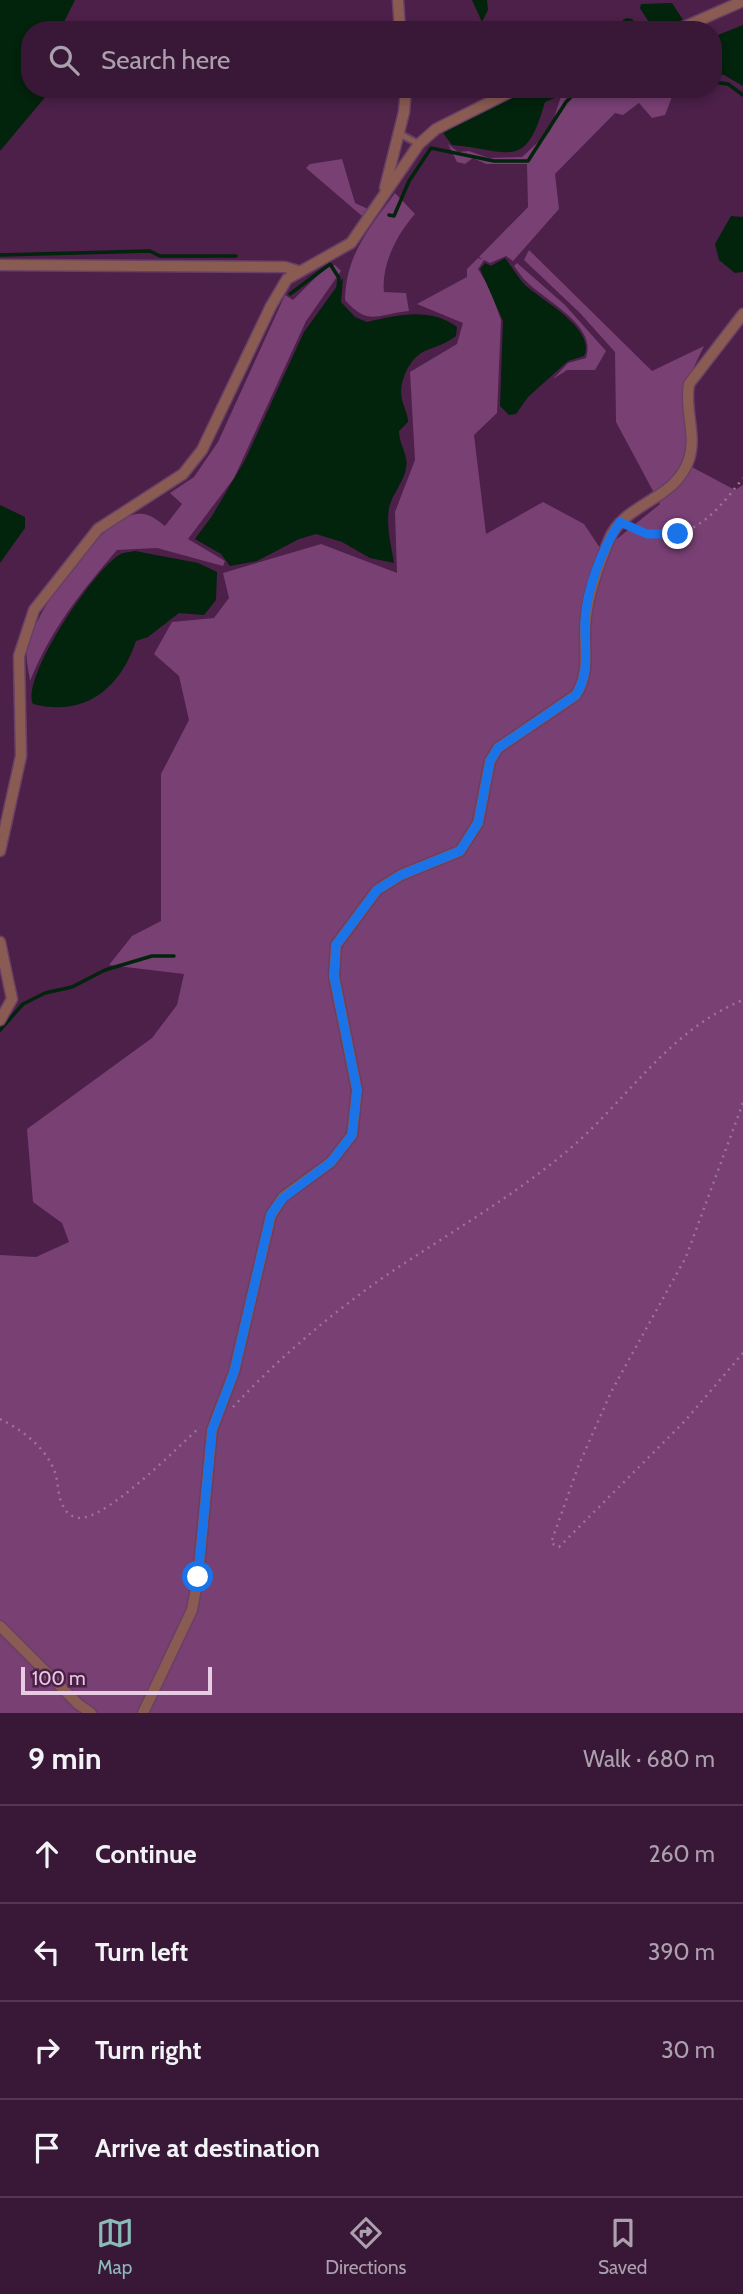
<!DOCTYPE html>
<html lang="en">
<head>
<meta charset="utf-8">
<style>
  body { margin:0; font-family:Cabin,sans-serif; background:#40213f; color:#f1f3f6 }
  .scale { position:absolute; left:21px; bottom:18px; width:191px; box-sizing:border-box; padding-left:7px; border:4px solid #e8cce4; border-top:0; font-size:19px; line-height:24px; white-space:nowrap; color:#e8cce4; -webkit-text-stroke:5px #4c2049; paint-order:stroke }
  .stop { position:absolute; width:21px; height:21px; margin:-16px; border:5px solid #1a73e8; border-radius:50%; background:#fff }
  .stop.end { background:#1a73e8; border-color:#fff; box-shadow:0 2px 7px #0008 }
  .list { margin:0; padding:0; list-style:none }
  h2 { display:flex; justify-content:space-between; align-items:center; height:91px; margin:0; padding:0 28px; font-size:30px }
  h2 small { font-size:23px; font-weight:400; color:#aba0ad }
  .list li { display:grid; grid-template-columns:46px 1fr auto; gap:21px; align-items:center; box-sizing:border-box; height:98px; padding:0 28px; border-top:2px solid #533752 }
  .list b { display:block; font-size:26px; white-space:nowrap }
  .list em { font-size:23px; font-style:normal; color:#aba0ad }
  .icon { flex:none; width:38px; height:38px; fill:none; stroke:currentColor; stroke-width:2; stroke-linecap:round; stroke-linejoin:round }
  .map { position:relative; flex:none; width:743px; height:1713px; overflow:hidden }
  .search { position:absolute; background:#391837; box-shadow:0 4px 10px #0003; left:21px; right:21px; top:21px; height:77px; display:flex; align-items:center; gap:18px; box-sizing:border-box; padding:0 24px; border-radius:28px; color:#aba0ad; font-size:26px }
  .sheet { height:483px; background:#391837 }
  nav { display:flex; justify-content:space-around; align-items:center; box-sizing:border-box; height:98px; border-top:2px solid #533752; background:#391837; font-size:19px; color:#aba0ad }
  nav a { display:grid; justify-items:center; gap:4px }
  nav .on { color:#8bbbb9 }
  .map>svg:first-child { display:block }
  .green { fill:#794074 }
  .water { fill:#02230c }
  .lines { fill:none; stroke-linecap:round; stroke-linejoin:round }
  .stream { stroke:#02230c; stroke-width:3.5 }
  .lane-casing { stroke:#683f65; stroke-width:9 }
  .street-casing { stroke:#683f65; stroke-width:13 }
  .path { stroke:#997596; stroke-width:2.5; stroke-dasharray:2 5; stroke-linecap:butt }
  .lane { stroke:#8a5b52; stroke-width:5 }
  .street { stroke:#8a5b52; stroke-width:10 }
  .route { stroke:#1a73e8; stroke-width:9 }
</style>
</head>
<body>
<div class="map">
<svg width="743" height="1713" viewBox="0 0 743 1713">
  <rect width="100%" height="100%" fill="#4c2049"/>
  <g class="green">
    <polygon points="591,89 675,89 665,115 652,118 639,103 623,115 615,113 555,174 559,209 513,261 506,256 490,263 484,260 478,269 490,289 501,320 497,413 474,435 486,534 543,502 584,524 602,551 660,504 616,422 615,352 580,313 524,260 529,250 652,371 704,346 683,390 688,465 735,490 743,485 743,1713 0,1713 0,1255 36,1257 69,1242 62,1223 33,1202 27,1129 152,1038 177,1005 184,974 109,965 132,936 161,921 161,774 189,720 179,676 154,654 172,622 214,618 229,598 223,573 321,544 397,573 395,512 415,460 410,372 457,344 463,323 417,304 467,277 467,269 478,258 483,260 479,257 528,207 527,164 486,164 473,158 465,164 457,162 448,144 458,152 469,151 489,158 522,157 550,131 562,93 581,93"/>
    <polygon points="342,159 355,203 368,209 362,216 306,168 310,164"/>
    <path d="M395,193l20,21c-18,20 -34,51 -31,78l22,1 3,18c-32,3 -40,16 -64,-11 1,-46 24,-71 50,-107z"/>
    <path d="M517,263l48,42 41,46 -11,19h-28l-14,9 15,-16 18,-5c12,-32 -40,-57 -58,-75 -6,-5 -10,-12 -14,-17z"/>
    <path d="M335,265l6,6 -35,50 -72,157 -46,61 37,22 -2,5 -66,-18 -40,2c-36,42 -66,79 -87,131 -1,-10 -5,-23 -3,-32 7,-37 71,-128 109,-135 12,-2 20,5 29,12l17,-22 -12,-11 24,-16 24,-35 67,-147 8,5 32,-32z"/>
  </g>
  <g class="water">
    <polygon points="0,0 75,0 60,30 30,30 30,89 52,89 0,151"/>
    <polygon points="472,0 487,0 488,10 482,22"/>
    <polygon points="672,3 683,20 653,29 640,8 641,4"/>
    <polygon points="626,18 632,19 643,30 610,30"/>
    <polygon points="743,25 743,86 724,75 713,73 713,37"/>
    <path d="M552,89l5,8 -12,5c-20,70 -34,48 -93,43l-9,-12c34,-18 70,-42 109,-44z"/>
    <polygon points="731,216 743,217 743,272 735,273 719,260 715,244"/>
    <path d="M505,258c7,9 13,19 20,27 15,14 72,44 59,71l-16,5 -40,36 -12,17 -7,1 -9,-9 3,-85 -23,-52 5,-6 6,3z"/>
    <path d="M343,278l-2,24 14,15 12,5c31,-7 63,-15 90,5l-1,9c-10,8 -20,10 -31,15 -16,7 -27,32 -23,49 2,8 6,14 6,22l-9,9c0,14 10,24 7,37 -2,14 -14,26 -17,40 -3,19 2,36 5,55l-24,-5 -28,-16 -26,-8 -17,5 -42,22 -27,5 -9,-12 -26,-15 17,-23 33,-56 59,-128z"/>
    <polygon points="0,505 25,517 25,528 0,563"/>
    <path d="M135,551l63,12 19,9 -1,28 -12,15 -25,-2 -31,24 -12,4c-16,48 -51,76 -103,63 -12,-28 62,-135 86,-149 4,-3 12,-3 16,-4z"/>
  </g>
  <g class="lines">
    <g class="stream">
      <polyline points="713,82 728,84 743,95"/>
      <polyline points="389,215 394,216 409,181 431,148 494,161 528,161 566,102 573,95 596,89"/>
      <polyline points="0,255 150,251 160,256 236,256"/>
      <polyline points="290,294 330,264 339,278 338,287"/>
      <polyline points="0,1030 23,1004 45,993 72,987 105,970 152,956 174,956"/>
    </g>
    <defs>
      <polyline id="lane" points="400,134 419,144"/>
      <g id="street">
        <polyline points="398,0 400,30"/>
        <polyline points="677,30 743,1"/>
        <polyline points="385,188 404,112 406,89"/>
        <polyline points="0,265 285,267 298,271"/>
        <polyline points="0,851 21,756 19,656 34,610 98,529 183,474 202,450 271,306 287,279 351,243 419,144 436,129 516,89"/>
        <polyline points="0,942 12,999 0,1020"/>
        <polyline points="0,1626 78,1704 91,1713"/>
        <path d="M143,1713l49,-103 6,-33 14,-147 22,-58 37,-157 12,-18 48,-35 21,-27 5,-45 -23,-114 2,-31 41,-55 24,-15 59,-24 18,-28 12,-62 8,-13 78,-53c16,-26 6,-50 10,-78 3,-26 13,-53 23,-77 15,-38 67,-39 80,-81 8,-24 -5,-50 0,-75l54,-70"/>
      </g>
    </defs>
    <use href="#lane" class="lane-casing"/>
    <use href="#street" class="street-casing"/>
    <g class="path">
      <path d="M632,528c56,19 79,-9 111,-50"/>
      <polyline points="743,1103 686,1257 611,1392 578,1467 551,1543 559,1547 684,1422 743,1353"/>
      <path d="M233,1407c45,-48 94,-90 148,-128 60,-41 122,-76 179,-122 64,-51 105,-125 183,-157"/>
      <path d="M0,1419c21,10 45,28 54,51 5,11 3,26 9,36 3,7 10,12 17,12 28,0 98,-71 120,-91"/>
    </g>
    <use href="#lane" class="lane"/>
    <use href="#street" class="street"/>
  </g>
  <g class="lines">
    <path class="route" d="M198,1577l14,-147 22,-58 37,-158 12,-16 48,-36 21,-27 5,-45 -23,-114 2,-31 41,-55 24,-15 59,-24 18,-28 12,-62 8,-13 78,-53c15,-25 8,-47 9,-75 2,-32 17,-71 35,-98l27,12h31"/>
  </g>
</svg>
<div class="scale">100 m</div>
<div class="stop" style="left:198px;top:1577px"></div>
<div class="stop end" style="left:678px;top:534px"></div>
<div class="search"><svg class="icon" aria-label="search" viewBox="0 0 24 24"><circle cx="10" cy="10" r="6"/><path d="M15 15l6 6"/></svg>Search here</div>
</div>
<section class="sheet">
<h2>9 min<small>Walk · 680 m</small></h2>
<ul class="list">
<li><svg class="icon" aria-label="ahead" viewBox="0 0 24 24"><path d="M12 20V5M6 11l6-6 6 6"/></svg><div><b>Continue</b></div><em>260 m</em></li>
<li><svg class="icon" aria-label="left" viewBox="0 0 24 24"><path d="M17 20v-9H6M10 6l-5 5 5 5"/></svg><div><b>Turn left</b></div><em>390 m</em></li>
<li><svg class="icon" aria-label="right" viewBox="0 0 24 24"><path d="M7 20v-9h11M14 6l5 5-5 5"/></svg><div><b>Turn right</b></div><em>30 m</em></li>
<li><svg class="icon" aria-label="arrive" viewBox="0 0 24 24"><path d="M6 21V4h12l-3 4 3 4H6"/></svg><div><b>Arrive at destination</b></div></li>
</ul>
</section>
<nav>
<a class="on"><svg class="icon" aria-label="map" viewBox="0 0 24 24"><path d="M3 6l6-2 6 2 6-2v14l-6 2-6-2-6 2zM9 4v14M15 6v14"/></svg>Map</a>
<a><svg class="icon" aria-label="directions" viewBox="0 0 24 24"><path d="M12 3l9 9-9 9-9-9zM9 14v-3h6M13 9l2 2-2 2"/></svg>Directions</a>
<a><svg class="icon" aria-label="saved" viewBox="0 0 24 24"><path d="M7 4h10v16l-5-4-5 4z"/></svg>Saved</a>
</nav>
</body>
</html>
